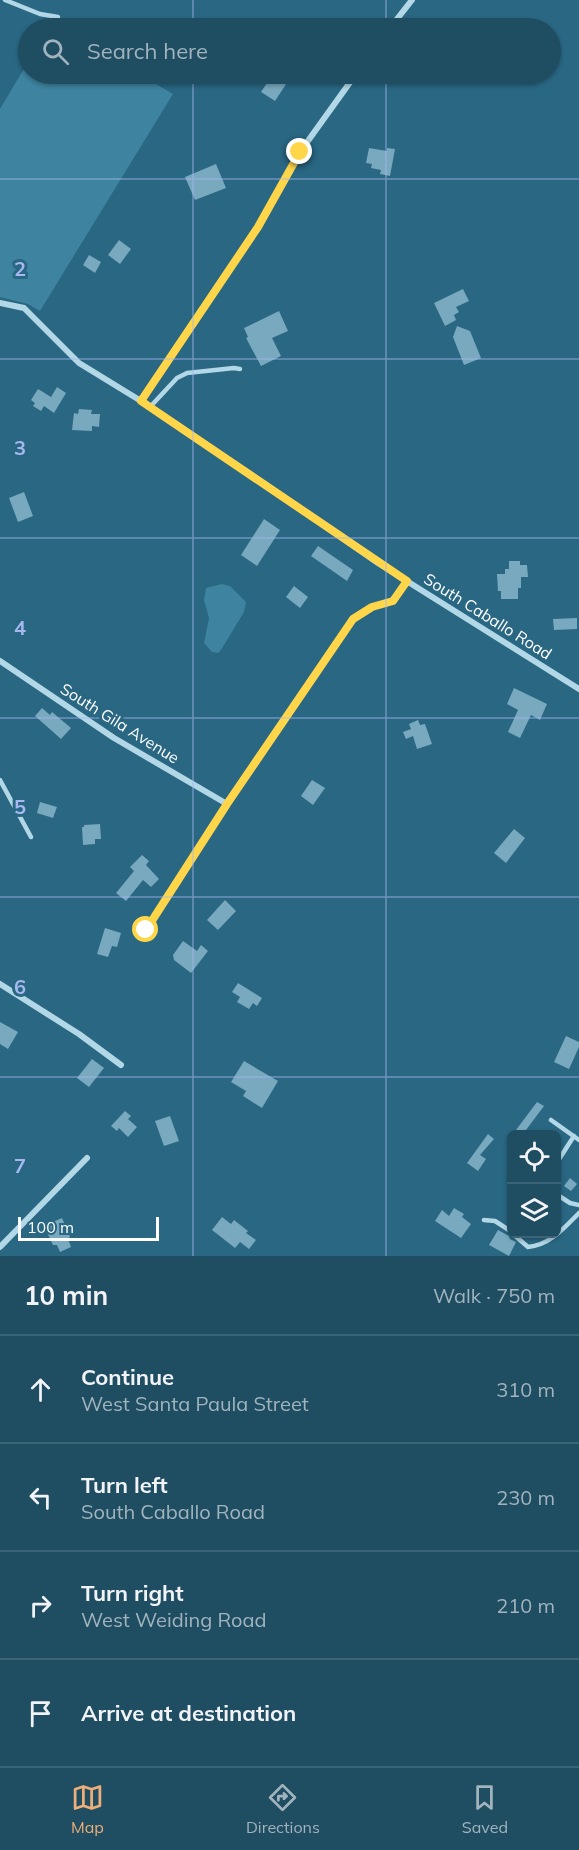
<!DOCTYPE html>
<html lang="en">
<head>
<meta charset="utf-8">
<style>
  body { margin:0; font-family:Mulish,sans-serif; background:#275468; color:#f1f3f6 }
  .controls { position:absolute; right:18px; bottom:18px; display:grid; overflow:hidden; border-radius:9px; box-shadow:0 2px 4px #0004 }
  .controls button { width:54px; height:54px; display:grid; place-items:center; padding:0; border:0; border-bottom:2px solid #3c6477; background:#1f4d62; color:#f1f3f6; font:30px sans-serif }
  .scale { position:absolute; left:18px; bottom:15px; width:141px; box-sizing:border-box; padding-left:6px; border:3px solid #fff; border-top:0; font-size:16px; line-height:21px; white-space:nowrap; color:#fff; -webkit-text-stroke:4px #296783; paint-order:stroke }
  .stop { position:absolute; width:18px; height:18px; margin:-14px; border:4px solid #ffd54a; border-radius:50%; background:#fff }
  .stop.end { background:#ffd54a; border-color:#fff; box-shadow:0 2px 6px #0008 }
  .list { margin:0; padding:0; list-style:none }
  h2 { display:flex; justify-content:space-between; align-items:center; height:78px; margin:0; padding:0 24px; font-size:26px }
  h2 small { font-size:20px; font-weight:400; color:#a1b4be }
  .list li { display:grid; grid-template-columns:39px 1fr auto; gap:18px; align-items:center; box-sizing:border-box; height:108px; padding:0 24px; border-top:2px solid #3c6477 }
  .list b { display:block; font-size:22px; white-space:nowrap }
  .list p { margin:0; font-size:20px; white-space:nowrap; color:#a1b4be }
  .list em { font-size:20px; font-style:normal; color:#a1b4be }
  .icon { flex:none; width:33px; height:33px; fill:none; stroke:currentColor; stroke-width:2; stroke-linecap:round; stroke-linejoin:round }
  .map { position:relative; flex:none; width:579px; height:1256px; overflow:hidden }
  .search { position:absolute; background:#1f4d62; box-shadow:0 2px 4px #0004; left:18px; right:18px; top:18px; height:66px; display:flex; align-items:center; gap:15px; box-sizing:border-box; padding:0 21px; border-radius:33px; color:#a1b4be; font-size:22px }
  .sheet { height:510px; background:#1f4d62 }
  nav { display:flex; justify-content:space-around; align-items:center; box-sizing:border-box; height:84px; border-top:2px solid #3c6477; background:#1f4d62; font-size:16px; color:#a1b4be }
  nav a { display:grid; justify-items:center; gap:3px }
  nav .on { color:#eeae79 }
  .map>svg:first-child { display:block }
  .green { fill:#3e839f }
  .building { fill:#78a9be }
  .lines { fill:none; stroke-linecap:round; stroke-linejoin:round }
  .path { stroke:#b2d7e6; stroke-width:1.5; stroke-dasharray:3 4.5; stroke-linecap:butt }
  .service { stroke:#b2d7e6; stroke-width:4.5 }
  .minor { stroke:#b2d7e6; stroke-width:6 }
  .route { stroke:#ffd54a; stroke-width:8 }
  .grid { fill:none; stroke:#a5b8ef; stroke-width:1.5; stroke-opacity:0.55 }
  .labels { text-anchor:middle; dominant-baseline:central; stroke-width:6; stroke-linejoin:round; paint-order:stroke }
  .street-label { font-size:16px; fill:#fff; stroke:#296783 }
  .grid-label { font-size:20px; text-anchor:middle; font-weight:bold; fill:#a5b8ef; stroke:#296783; stroke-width:6; stroke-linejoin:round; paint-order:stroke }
</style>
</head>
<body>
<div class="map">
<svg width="579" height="1256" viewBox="0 0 579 1256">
  <rect width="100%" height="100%" fill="#296783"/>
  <g class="green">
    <polygon points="28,62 28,74 139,74 173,94 40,311 28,304 0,297 0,109"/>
    <polygon points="222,584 230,586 246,602 244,612 221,650 218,653 212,652 204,643 209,618 204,600 206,588"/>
  </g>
  <g class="building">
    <polygon points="273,74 284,74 290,78 275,101 261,92"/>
    <polygon points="369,148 387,151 387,148 395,149 390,176 380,174 381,170 371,168 372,164 366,163"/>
    <polygon points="216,164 226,188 195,200 185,177"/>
    <polygon points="119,240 131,249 120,264 108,255"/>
    <polygon points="89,255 101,262 95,273 83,265"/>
    <polygon points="463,289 469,301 456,307 459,312 454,315 456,320 445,326 434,303"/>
    <polygon points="279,311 288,331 272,338 281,356 261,366 246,338 248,337 244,328"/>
    <polygon points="457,326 470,331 481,358 464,365 453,337"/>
    <polygon points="57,387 66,393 54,413 44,406 41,411 33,406 35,403 31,400 38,389 51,397"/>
    <polygon points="79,409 92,410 91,414 100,414 99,427 92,426 92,431 72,430 74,413 78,414"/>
    <polygon points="24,492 33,516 18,522 9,498"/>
    <polygon points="264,519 280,530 257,566 241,555"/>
    <polygon points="318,546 353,570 347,581 311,556"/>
    <polygon points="509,561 520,561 520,565 527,565 528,577 521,577 521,588 518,588 518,599 501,599 501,591 498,591 497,574 505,574 505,569 509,569"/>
    <polygon points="294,586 308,597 300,608 286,597"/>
    <polygon points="577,618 577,629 554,630 553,619"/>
    <polygon points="514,688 547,704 540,720 531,715 520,738 508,732 518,710 507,704"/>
    <polygon points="42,708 50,715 52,712 71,728 61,739 35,716"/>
    <polygon points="418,720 420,725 425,724 432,744 417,749 413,736 406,739 403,732 411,729 409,724"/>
    <polygon points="312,780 325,788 313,805 301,796"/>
    <polygon points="40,802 57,807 53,818 37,813"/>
    <polygon points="100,824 101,839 95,839 95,844 83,845 82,827 84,827 84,825"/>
    <polygon points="514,829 525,838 506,863 494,853"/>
    <polygon points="142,855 149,861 146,865 159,879 151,887 143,880 126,901 116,893 134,871 130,867"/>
    <polygon points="225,900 236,911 218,930 207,920"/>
    <polygon points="105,928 121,933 117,947 112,946 108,957 97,954"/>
    <polygon points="183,941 197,951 201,945 208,951 191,973 174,960 173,955"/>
    <polygon points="238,983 262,998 257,1006 253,1003 249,1009 237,1002 240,997 232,992"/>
    <polygon points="0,1022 18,1032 8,1049 0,1044"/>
    <polygon points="566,1036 579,1042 579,1047 569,1069 554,1062"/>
    <polygon points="92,1059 104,1068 89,1087 77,1078"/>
    <polygon points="244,1061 278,1081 262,1108 243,1096 246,1091 231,1082"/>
    <polygon points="537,1102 544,1106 523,1134 521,1134 516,1130"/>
    <polygon points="125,1111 131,1116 128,1119 137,1127 128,1137 119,1128 117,1131 111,1126"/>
    <polygon points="170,1116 179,1141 164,1146 155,1121"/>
    <polygon points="488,1134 494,1139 480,1155 486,1159 478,1171 467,1163"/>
    <polygon points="570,1178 577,1184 571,1191 564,1186"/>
    <polygon points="454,1208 464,1214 462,1217 471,1224 461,1238 435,1221 442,1210 449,1216"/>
    <polygon points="222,1217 231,1224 234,1220 248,1231 246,1233 256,1240 249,1249 240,1242 235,1248 212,1230"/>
    <polygon points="62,1218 70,1237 68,1239 71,1247 60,1252 57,1245 53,1245 44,1226"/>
    <polygon points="498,1230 509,1236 510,1239 516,1242 509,1256 489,1245"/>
  </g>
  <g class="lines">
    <g class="path">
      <polyline points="231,798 353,619 372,607 385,603"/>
      <polyline points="146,930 220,815"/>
    </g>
    <g class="service">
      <polyline points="5,0 40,14 58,17"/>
      <polyline points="150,407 177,378 187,373 234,368 240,369"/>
      <polyline points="0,780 31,837"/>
      <polyline points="551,1120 579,1140"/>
      <polyline points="556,1164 574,1136"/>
      <polyline points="556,1194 570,1203 579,1205"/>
      <polyline points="484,1220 495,1221 512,1232"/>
      <path d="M513,1234l15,13c22,-2 36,-19 51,-34"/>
    </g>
    <g class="minor">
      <polyline points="390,28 412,0"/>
      <polyline points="0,303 24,308 79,363 141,401 259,480 378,563 579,689"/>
      <polyline points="141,401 258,227 300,152 356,74"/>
      <polyline points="393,601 407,581"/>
      <polyline points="0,661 114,738 227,804 224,809"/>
      <polyline points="0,984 79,1034 121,1065"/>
      <polyline points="0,1247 87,1158"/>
    </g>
  </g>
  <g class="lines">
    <polyline class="route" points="146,930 227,804 353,619 372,607 393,601 407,581 141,401 258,227 300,152"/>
  </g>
  <path class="grid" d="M193,0v28M386,0v28M193,74v1182M386,74v1182M0,179h579M0,359h579M0,538h579M0,718h579M0,897h579M0,1077h579"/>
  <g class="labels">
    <g class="street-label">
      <text transform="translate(488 616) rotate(32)">South Caballo Road</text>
      <text transform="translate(120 723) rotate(32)">South Gila Avenue</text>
    </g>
  </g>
  <g class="grid-label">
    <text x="20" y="276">2</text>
    <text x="20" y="455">3</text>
    <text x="20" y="635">4</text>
    <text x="20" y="814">5</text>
    <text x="20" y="994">6</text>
    <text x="20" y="1173">7</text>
  </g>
</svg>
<div class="controls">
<button><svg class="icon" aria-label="locate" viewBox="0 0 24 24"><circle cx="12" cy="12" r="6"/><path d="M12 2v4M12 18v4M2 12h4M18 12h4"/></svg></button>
<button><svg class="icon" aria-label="layers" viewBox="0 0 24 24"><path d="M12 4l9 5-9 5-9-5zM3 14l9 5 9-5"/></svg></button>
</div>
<div class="scale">100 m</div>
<div class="stop" style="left:146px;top:930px"></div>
<div class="stop end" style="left:300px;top:152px"></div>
<div class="search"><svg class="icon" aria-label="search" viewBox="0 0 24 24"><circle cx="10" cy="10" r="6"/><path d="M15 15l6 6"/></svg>Search here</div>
</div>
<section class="sheet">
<h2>10 min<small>Walk · 750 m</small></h2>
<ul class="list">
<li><svg class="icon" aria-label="ahead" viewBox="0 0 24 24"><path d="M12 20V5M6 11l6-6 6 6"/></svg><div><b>Continue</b><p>West Santa Paula Street</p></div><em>310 m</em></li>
<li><svg class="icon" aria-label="left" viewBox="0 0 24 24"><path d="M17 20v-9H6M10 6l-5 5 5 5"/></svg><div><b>Turn left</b><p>South Caballo Road</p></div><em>230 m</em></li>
<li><svg class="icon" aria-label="right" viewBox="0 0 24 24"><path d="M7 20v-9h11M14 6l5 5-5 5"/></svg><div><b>Turn right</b><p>West Weiding Road</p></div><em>210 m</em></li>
<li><svg class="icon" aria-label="arrive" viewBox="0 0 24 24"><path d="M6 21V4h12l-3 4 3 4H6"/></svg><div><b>Arrive at destination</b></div></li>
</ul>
</section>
<nav>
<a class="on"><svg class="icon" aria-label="map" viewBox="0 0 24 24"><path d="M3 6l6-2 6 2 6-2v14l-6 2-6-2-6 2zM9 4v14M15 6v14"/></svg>Map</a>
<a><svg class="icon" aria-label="directions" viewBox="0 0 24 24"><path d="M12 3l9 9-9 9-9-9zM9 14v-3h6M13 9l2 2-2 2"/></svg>Directions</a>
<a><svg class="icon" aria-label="saved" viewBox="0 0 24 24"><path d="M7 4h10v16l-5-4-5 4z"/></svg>Saved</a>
</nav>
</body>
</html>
